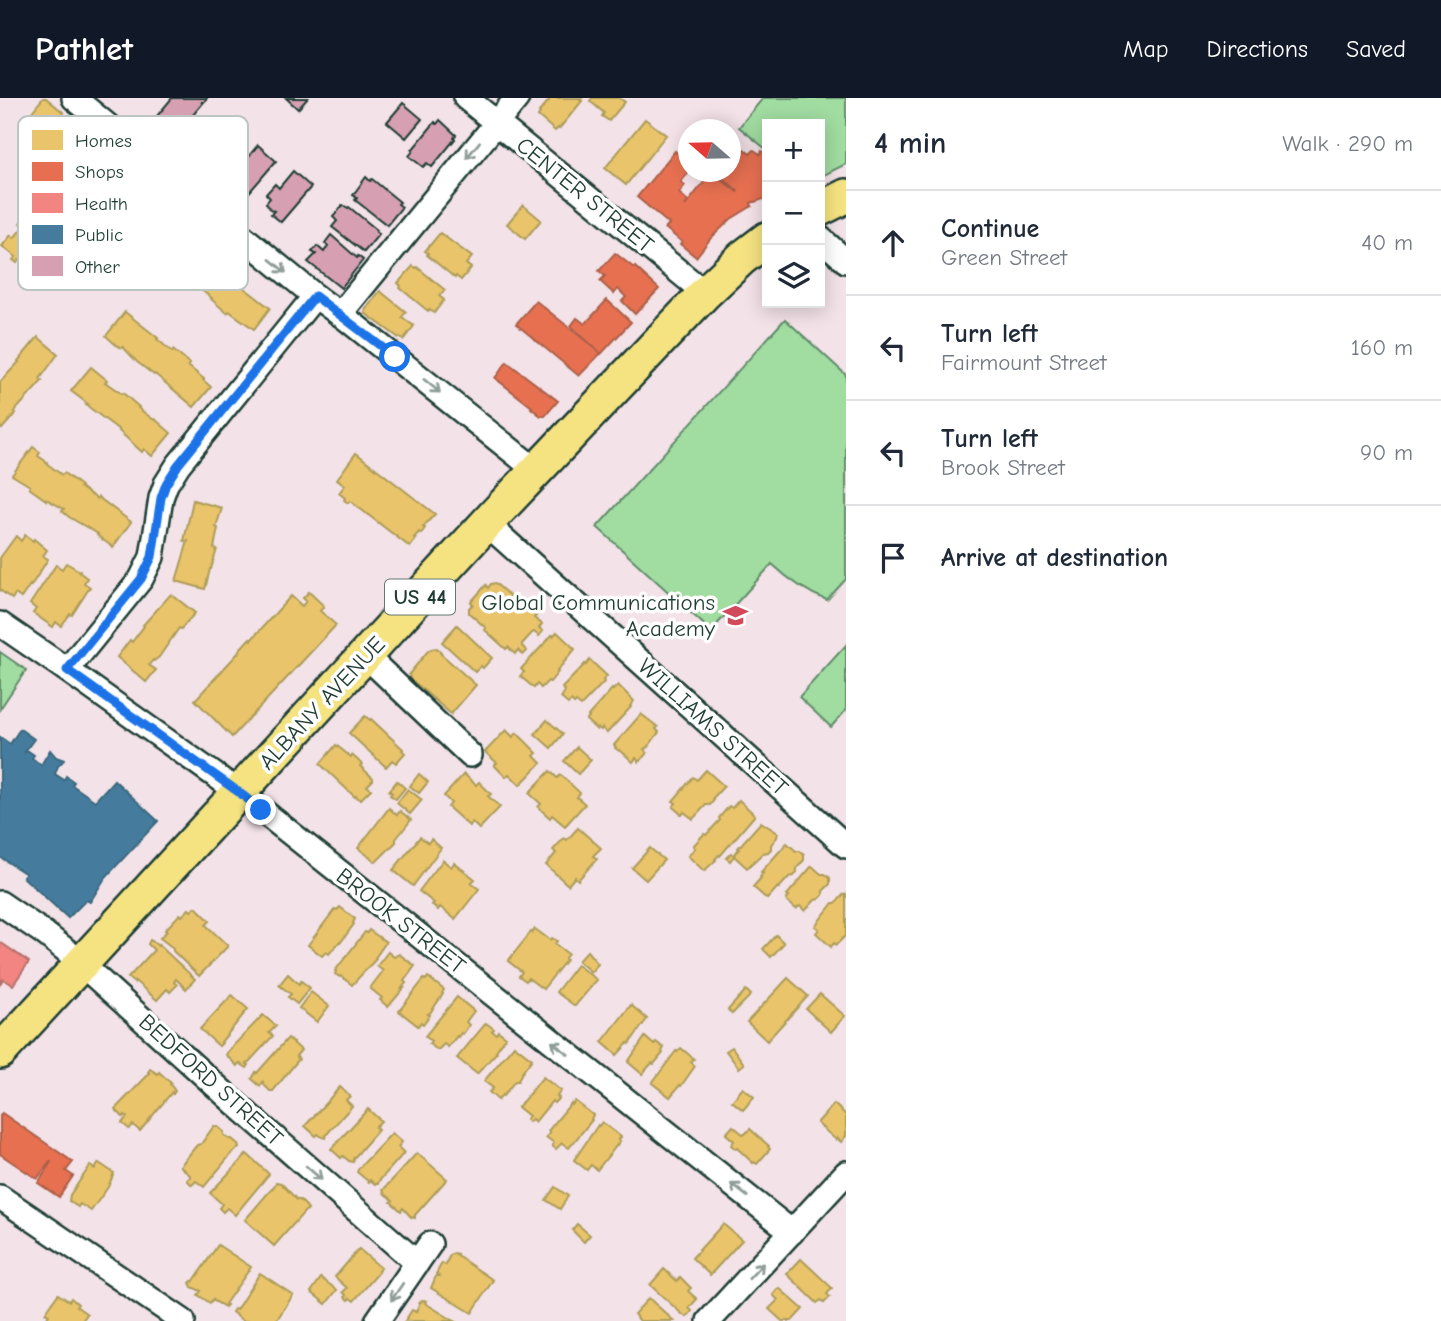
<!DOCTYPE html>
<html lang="en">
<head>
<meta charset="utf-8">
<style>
  body { margin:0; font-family:"Comic Neue",sans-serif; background:#f6f6f7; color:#1f2937 }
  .controls { position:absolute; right:21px; top:21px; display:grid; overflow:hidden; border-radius:0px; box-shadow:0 4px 18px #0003 }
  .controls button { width:63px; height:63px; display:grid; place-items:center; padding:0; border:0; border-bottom:2px solid #e0e1e3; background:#fff; color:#1f2937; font:35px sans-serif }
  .compass { position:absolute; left:678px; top:21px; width:63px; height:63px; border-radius:50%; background:#fff; box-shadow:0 4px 18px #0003; rotate:290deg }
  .stop { position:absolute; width:21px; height:21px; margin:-16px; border:5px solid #1a73e8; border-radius:50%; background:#fff }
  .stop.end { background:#1a73e8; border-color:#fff; box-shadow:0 2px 7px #0008 }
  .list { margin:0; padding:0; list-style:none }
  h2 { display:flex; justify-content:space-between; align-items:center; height:91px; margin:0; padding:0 28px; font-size:30px }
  h2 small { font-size:23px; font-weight:400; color:#747a83 }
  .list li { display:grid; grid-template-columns:46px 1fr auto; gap:21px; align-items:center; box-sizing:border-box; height:105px; padding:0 28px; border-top:2px solid #e0e1e3 }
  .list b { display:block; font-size:26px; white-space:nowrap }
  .list p { margin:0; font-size:23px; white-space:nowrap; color:#747a83 }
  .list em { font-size:23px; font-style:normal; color:#747a83 }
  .icon { flex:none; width:38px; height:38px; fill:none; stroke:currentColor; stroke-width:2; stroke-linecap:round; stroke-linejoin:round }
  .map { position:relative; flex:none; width:846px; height:1223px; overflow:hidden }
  header { display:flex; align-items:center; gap:42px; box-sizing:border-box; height:98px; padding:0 35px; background:#111827; color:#fff }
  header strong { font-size:33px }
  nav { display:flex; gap:38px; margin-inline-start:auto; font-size:24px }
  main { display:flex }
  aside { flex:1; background:#fff }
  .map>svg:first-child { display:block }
  .green { fill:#a1dca1; stroke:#608c6a; stroke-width:2 }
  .homes { fill:#e9c46a; stroke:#ac9c5a; stroke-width:2 }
  .shops { fill:#e76f51; stroke:#ab6048; stroke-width:2 }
  .health { fill:#f28482; stroke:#b36f6b; stroke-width:2 }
  .public { fill:#457b9d; stroke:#3a687e; stroke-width:2 }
  .building { fill:#d79fb2; stroke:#1f3d34; stroke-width:2 }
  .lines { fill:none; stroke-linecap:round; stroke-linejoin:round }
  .minor-casing { stroke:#1f3d34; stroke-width:28 }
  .highway-casing { stroke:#1f3d34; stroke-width:38 }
  .minor { stroke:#fff; stroke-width:23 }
  .highway { stroke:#f5e382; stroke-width:33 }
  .oneway { stroke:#8f9e9a }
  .route { stroke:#1a73e8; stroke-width:9 }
  .labels { text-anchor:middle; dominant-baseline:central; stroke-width:7; stroke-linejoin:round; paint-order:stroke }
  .shield { fill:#fff; stroke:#627771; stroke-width:2 }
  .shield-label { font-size:21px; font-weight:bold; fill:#1f3d34 }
  .street-label { font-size:23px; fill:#1f3d34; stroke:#fff }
  .poi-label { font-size:23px; fill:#1f3d34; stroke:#fff; text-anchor:end }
  .key { fill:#fff; stroke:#bcc5c2; stroke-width:2 }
  .key-label { font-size:19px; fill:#1f3d34 }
</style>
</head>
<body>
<header>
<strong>Pathlet</strong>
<nav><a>Map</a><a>Directions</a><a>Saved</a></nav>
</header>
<main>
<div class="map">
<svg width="846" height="1223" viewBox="0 0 846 1223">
  <rect width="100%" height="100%" fill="#f3e2e8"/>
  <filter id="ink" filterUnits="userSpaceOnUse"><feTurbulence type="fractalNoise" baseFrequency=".0143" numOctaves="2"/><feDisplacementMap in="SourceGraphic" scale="14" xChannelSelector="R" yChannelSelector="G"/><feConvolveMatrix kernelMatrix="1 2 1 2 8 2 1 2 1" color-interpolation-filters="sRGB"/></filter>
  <g filter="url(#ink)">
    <g class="green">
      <polygon points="763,0 846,0 846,66 820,79 820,26 767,26 767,52 739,29"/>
      <path d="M785,221l61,56v204l-19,21c-21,-8 -39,-21 -55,-36l-61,67 -114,-104z"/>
      <polygon points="846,547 846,612 831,629 799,599"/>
      <polygon points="0,554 26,572 0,611"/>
    </g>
    <g class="homes">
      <polygon points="43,0 46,0 64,15 59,22 62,24 58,28 55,26 43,41 41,38 37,43 23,31 26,27 23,25"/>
      <polygon points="551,0 582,0 580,2 582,3 559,31 558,30 555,33 538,18 540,15 539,14"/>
      <polygon points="592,0 619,0 625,4 609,23 602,18 604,15 590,3"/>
      <polygon points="645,21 666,37 626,87 605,70"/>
      <polygon points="32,107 48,118 49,116 53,119 51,121 59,127 37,154 41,157 36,164 32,161 27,168 19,162 17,165 13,162 16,159 2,148 11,137 14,140 24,128 20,125"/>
      <polygon points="523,107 541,122 525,141 507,126"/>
      <polygon points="440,135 472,159 466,166 471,170 461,182 456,178 455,180 427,157 428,155 425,153"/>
      <polygon points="183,138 199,152 198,153 214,165 215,164 231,178 230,179 270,210 254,231 229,213 227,215 211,201 212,200 179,176 180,174 164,161"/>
      <polygon points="413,168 416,170 417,169 445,192 439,198 444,202 434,215 429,211 428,213 400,190 401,188 398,185"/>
      <polygon points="380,193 406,214 402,219 414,228 403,242 400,239 399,240 365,215 366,211"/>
      <polygon points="125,214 158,240 157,241 172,254 173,252 190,266 188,268 204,281 203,282 211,289 194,309 155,276 154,277 137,264 123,249 122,250 116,247 106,238"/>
      <polygon points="38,239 58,256 40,281 42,283 14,314 16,315 2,331 1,330 0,331 0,284 19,264 18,263"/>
      <polygon points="91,269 107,282 105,284 122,296 123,295 139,309 138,310 154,322 155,321 171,335 152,358 144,351 142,354 119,333 119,332 86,307 88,306 71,293"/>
      <polygon points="33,349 40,354 38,358 47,364 46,365 62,377 64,375 81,388 80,389 97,401 98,399 131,424 113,449 103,442 97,437 98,436 69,419 62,413 64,411 46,401 46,402 29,390 30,388 12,377"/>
      <polygon points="356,355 435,416 423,429 425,430 421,436 419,434 414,440 416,441 410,449 350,403 348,405 344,402 345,400 339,395 345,387 337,381"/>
      <polygon points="193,402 222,410 216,429 218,430 214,450 217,451 211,471 210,471 205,491 176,483 188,443 184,443"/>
      <polygon points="25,437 33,443 34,441 47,452 43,458 48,461 31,488 30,487 21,500 15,496 12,501 0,492 0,460 16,438 21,443"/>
      <polygon points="66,465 80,473 79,474 87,480 84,485 90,489 72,517 70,516 61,528 56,524 53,529 33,515 36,511 30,506 56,467 62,471"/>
      <polygon points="495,485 513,501 514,499 536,518 534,520 542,526 539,530 543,533 539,538 534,534 532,535 522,546 522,548 527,553 523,557 518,552 515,556 508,549 506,551 485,532 486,530 469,515 469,510 473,506 471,504 486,487 488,490 491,486"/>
      <polygon points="309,494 324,508 320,513 336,527 232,639 195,602 240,553 239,552 250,540 251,542 291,498 302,508 306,503 303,500"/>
      <polygon points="171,496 195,515 181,531 179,530 159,559 154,563 153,562 149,567 156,572 146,584 117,559 130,542 132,544 144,528 143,527"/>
      <polygon points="457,527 492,560 483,570 481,568 475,574 442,544"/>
      <polygon points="557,534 575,551 557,573 558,574 550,584 548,583 541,590 537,586 534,590 520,578 524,574 521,571 552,537 553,538"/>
      <polygon points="437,550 441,554 440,555 476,587 451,616 414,584 413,585 410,581 409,576 427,554 431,551"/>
      <polygon points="590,562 607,578 603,582 604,584 581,608 576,604 574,606 571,603 568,606 561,600 565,593 562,590 585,566 586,567"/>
      <polygon points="618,587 634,603 630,608 631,609 607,635 602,630 601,632 598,630 597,632 586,622 589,619 588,618 612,591 613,592"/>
      <polygon points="641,616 658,629 656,631 659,634 648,649 644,651 647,655 639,664 636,660 633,664 620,652 619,653 615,650 616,649 614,647"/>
      <polygon points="365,618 370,622 371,621 403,651 402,652 405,655 396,665 392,662 386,669 349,635"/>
      <polygon points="547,622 563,636 551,650 535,636"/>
      <polygon points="506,632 513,639 517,635 537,655 534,658 541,665 520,687 509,676 506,679 494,667 497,665 485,654"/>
      <polygon points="336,647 351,659 352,657 362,666 360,668 373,680 373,682 367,688 371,691 360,702 356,698 355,699 320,666"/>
      <polygon points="577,649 591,662 578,676 564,663"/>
      <polygon points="706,672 724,688 713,700 714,702 710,707 706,707 693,721 684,714 682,717 673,709 676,705 673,703 693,679 697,682"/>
      <polygon points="550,673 557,680 561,677 580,695 577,699 585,706 565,728 552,717 550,720 538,709 541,706 529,695"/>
      <polygon points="419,676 428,684 419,695 410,688"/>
      <polygon points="464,676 476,687 479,684 491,696 488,698 500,709 479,731 472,724 469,728 448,709 451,705 444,698"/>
      <polygon points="397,683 405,690 396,701 390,697 392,695 389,693"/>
      <polygon points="408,691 422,702 410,716 397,705"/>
      <polygon points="739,702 755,717 720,758 719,757 715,761 716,762 704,773 688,758 695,750 693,748 704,736 706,737 720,722 719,720 729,708 732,710"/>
      <polygon points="389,710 397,717 400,713 411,722 396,741 396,744 376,764 358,750"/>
      <polygon points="761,724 778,735 777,739 771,747 771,751 768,754 763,755 747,770 734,758 730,763 726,760 731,755 734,757 739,751 738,750"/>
      <polygon points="578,730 601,750 593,758 597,761 578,782 575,779 568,787 546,767 556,755 553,752 564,740 567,742"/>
      <polygon points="420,739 428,745 431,741 441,750 413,788 393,772"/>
      <polygon points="787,745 796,753 800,753 804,757 804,762 797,770 797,774 794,778 789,779 779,790 778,789 767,801 753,789 761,780 760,779 763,775 761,774"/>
      <polygon points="650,750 664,762 646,782 632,770"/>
      <polygon points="443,762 451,769 454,765 475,781 471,785 479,791 455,821 440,809 438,812 432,807 434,805 419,793"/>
      <polygon points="812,768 821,776 825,776 830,780 830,786 823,793 823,797 819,801 815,802 805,813 800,808 796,811 786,802 789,798 787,797"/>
      <polygon points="846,796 846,837 836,847 834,845 831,849 816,835 819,831 815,828 833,805 836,805 843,797"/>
      <polygon points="196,809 210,823 206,827 228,848 199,878 173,853 173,850 160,840 167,833 165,832 180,816 182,818 189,811 191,813"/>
      <polygon points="340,809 355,821 353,825 354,826 341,844 340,843 329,856 326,854 322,858 308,847 335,811 337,812"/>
      <polygon points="535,831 550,842 552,840 557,843 555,846 568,856 565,860 566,862 543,891 528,880 526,883 519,878 522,874 508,863 531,834 532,835"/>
      <polygon points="369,832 386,844 375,860 376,861 352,887 341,878 340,879 335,876 336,874 335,873 365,834 367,835"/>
      <polygon points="776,837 784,845 771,859 763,851"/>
      <polygon points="150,842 152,843 158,848 159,846 160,848 195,881 186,891 176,881 174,884 177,887 170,894 167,891 157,902 135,883 134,885 128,880 154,852 148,846"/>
      <polygon points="587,853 598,866 591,874 578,863"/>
      <polygon points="388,854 394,859 399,856 415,868 404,883 406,885 402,890 404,890 388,909 380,902 382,900 370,890 383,873 377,868"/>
      <polygon points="577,867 597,882 575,908 556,894"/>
      <polygon points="288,876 299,886 301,883 310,890 297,906 288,899 291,896 279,887"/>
      <polygon points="428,879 444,892 442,895 443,896 430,915 428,916 430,917 423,926 421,924 418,928 399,913 424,881 426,882"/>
      <polygon points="788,880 808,898 767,943 747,924"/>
      <polygon points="746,892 751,897 732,916 728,912"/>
      <polygon points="311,894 329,908 317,924 299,910"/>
      <polygon points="820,896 845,918 831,934 806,911"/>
      <polygon points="232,897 248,911 221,944 222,945 219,948 200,931"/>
      <polygon points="457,899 474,913 466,924 469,927 463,936 461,935 458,939 457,938 448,949 444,946 438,952 429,946 431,943 425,938"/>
      <polygon points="631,907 647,921 629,946 628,945 617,957 602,944"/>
      <polygon points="263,917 276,928 269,935 273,938 247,966 249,967 247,970 239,965 237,968 226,957 228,953"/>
      <polygon points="486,925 494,931 492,933 496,936 498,933 506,939 496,953 497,954 477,976 457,960"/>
      <polygon points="645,939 654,947 656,944 664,950 662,953 663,955 654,966 652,965 642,976 628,964"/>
      <polygon points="288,940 301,952 296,958 299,961 273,993 270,993 264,987 263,984 260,988 252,981 256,974 257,975"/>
      <polygon points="514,947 532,961 521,976 518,983 515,983 503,998 502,997 498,1002 489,994 493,990 484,983"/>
      <polygon points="732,949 744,966 739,970 726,953"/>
      <polygon points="681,950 694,961 691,964 695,968 681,988 680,987 670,999 652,985 676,953 677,954"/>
      <polygon points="150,971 158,976 159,974 171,985 170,986 175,993 173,996 172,994 140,1033 133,1027 129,1031 122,1025 127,1019 125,1017 123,1019 115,1011 150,975 148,974"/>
      <polygon points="543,979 561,993 557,998 559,1000 554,1005 552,1003 535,1024 532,1021 529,1024 526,1022 529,1018 518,1009"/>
      <polygon points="340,989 350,998 346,1002 352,1008 326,1037 326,1040 322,1039 318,1036 316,1038 305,1028"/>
      <polygon points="743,990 754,999 743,1012 732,1003"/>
      <polygon points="575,1003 593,1017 591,1021 592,1022 569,1050 562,1045 556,1051 552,1048 554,1045 546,1039 550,1035 548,1033 571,1005 572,1007"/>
      <polygon points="834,1006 846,1017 846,1038 841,1044 837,1040 836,1042 817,1025"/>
      <polygon points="368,1011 381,1023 375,1029 378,1032 353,1061 354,1062 353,1064 349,1063 343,1058 341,1060 331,1051"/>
      <polygon points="602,1024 621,1039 618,1042 620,1043 597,1072 591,1067 587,1072 574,1062 598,1027 599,1028"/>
      <polygon points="214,1028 218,1029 224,1034 224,1037 229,1041 232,1041 238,1046 239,1050 232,1055 204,1089 196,1083 192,1087 187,1082 191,1078 180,1068 197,1047 201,1046"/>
      <polygon points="733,1028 744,1037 750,1031 769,1048 768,1049 770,1051 757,1066 754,1064 753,1065 737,1050 736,1051 731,1047 734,1043 726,1036"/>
      <polygon points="392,1035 402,1044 398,1049 404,1055 379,1083 378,1086 375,1086 370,1082 369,1084 357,1074 359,1070"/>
      <polygon points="417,1055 447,1081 415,1117 415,1120 411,1119 403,1110 401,1113 391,1104 393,1102 385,1096 383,1092"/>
      <polygon points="247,1056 269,1076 235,1117 227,1110 223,1114 219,1110 222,1106 210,1095"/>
      <polygon points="99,1065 114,1075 108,1089 91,1113 80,1106 78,1109 69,1103 70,1097 90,1068 95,1071"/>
      <polygon points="276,1084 281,1085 297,1102 300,1102 306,1108 308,1112 305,1113 274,1148 245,1122 275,1087"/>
      <polygon points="555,1089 568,1098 560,1111 546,1102"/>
      <polygon points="577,1126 590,1137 584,1144 572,1132"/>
      <polygon points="723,1126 742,1142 710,1177 692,1160"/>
      <polygon points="218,1147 251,1169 225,1206 227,1207 225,1209 214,1203 213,1201 210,1205 198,1197 201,1193 192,1189 190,1185 192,1183 193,1184"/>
      <polygon points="359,1151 381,1170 378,1173 379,1174 354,1203 350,1200 348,1202 345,1199 346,1197 343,1194 347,1190 335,1179"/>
      <polygon points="454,1155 457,1156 456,1157 493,1182 472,1215 431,1190 436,1178 439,1178 436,1176 442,1165 446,1167 446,1165 450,1157"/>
      <polygon points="801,1161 832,1190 827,1196 830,1199 824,1205 821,1202 817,1205 787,1176"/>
      <polygon points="664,1171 677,1183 680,1179 691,1190 688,1193 697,1201 689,1210 692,1213 687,1219 683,1217 650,1187"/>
      <polygon points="260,1175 293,1197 276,1223 243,1223 232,1214 234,1211 236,1212"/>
      <polygon points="321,1180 337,1192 326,1206 311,1194"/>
      <polygon points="779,1190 803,1211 792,1223 782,1223 769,1211 778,1202 773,1197"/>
      <polygon points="58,1196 69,1203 71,1200 78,1206 76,1208 87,1216 82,1223 45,1223 49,1217 45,1215"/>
      <polygon points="649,1200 652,1203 674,1223 640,1223 634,1216"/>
      <polygon points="424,1202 426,1203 425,1205 454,1223 405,1223 412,1212 416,1214 420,1204"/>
    </g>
    <g class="shops">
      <polygon points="730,49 740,57 744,51 750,56 754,52 760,56 762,53 766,56 767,56 767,100 751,105 752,108 731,121 711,140 696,159 680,146 682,144 665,130 669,126 637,99 675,53 688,64 689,74 681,84 685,87 679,95 688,103 685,108 712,74 737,94 738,93 723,80 726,75 724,74 730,74"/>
      <polygon points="615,155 634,170 635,169 659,191 635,216 622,203 626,199 618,191 614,196 600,183 605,178 599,173"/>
      <polygon points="607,202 631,224 601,256 571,228 577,220 585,226"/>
      <polygon points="536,203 601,255 579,278 516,226"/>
      <polygon points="507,264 558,303 545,318 541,318 531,310 532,309 495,280"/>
      <polygon points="2,1015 73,1064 66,1073 73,1078 59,1099 38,1085 51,1064 50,1063 37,1081 0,1056 0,1018"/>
    </g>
    <polygon class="health" points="0,844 29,864 13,887 3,881 0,886"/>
    <polygon class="public" points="20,631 34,641 24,655 27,652 34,657 32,660 41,667 50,652 56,659 64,662 58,668 55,676 64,682 66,678 74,684 72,687 95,703 114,682 158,723 105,780 90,804 86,802 68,820 23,779 26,776 0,759 0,639 10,646"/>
    <g class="building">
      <polygon points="172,0 207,0 204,4 201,4 203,5 178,35 175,33 174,35 157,18"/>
      <polygon points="286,0 308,0 298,11"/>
      <polygon points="403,5 422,21 406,40 387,24"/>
      <polygon points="440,22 456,37 454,40 455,41 432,69 427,65 423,69 409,58 413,53 412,52 435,24 437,26"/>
      <polygon points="258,47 276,63 246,98 236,90 239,86 236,86 231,79 235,74 231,70 240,60 244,64"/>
      <polygon points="293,73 311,89 281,124 271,116 274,113 271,112 266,105 270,100 266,96 275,86 279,90"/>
      <polygon points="366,79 370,83 372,81 400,104 398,106 402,109 387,127 355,102 357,100 353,97"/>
      <polygon points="343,107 348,110 349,109 377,132 376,134 379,136 364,154 332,129 337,123 333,119"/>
      <polygon points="331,137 357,160 358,158 363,162 341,190 308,164 316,156 312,154 317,148 324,154 328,148 325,145"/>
    </g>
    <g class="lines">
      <defs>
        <g id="minor">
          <polyline points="74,0 315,198 348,222 537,373"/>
          <polyline points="466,0 705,195"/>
          <polyline points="820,140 846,163"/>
          <polyline points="340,216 517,0"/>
          <polyline points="487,426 846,748"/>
          <polyline points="0,526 67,572 240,695 792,1134"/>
          <polyline points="366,558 470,657"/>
          <polyline points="67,572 141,481 152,459 161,400 166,386 178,367 315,198"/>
          <polyline points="0,805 44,835 67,853 236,1006 417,1165"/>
          <polyline points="0,1099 183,1223"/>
          <polyline points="377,1223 430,1146"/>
          <polyline points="709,1223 846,1075"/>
        </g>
        <g id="highway">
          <polyline points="820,111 846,98"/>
          <polyline points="0,954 497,414 705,195 742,160 767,141"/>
        </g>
      </defs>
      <use href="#minor" class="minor-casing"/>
      <use href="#highway" class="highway-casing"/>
      <use href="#minor" class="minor"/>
      <use href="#highway" class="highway"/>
    </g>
    <defs><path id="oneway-shaft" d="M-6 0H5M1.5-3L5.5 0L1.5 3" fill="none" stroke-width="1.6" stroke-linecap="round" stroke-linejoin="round" transform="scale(1.75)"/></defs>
    <g class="oneway">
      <use href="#oneway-shaft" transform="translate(473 52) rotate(129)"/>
      <use href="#oneway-shaft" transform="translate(278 168) rotate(39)"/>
      <use href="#oneway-shaft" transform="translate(432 288) rotate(39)"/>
      <use href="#oneway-shaft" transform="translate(560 950) rotate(-142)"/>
      <use href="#oneway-shaft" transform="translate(314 1075) rotate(41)"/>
      <use href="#oneway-shaft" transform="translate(739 1092) rotate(-142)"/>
      <use href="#oneway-shaft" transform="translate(756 1173) rotate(-47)"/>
      <use href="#oneway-shaft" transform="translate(397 1194) rotate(124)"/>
    </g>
  </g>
  <g class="lines" filter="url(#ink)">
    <polyline class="route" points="261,712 240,695 67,572 141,481 152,459 161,400 166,386 178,367 315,198 395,259"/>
  </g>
  <defs>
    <symbol id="school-bare" viewBox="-9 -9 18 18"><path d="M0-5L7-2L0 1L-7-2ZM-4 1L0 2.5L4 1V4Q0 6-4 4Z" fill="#d1495b" stroke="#fff" stroke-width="2.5" paint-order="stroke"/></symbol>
  </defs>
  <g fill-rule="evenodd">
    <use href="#school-bare" x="718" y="500" width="35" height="35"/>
  </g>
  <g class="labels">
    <rect class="shield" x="385" y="481.5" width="70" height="35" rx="5"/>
    <g class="shield-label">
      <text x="420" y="499">US 44</text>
    </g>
    <g class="street-label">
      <text transform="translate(585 97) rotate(39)">CENTER STREET</text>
      <text transform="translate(322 605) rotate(-47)">ALBANY AVENUE</text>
      <text transform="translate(713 629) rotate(42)">WILLIAMS STREET</text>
      <text transform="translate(401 823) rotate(38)">BROOK STREET</text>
      <text transform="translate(211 982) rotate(42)">BEDFORD STREET</text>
    </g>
    <g class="poi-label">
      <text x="715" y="504">Global Communications<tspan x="715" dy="26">Academy</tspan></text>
    </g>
  </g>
  <rect x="18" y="18" width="230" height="174" rx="10" class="key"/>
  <rect x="32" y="32" width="31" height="20" fill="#e9c46a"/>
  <rect x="32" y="64" width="31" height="19" fill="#e76f51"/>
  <rect x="32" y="95" width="31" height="20" fill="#f28482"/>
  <rect x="32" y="127" width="31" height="19" fill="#457b9d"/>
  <rect x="32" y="158" width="31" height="20" fill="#d79fb2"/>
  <g class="key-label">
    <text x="75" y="49">Homes</text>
    <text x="75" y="80">Shops</text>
    <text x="75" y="112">Health</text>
    <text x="75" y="143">Public</text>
    <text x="75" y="175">Other</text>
  </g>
</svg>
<div class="controls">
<button>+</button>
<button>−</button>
<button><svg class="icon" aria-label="layers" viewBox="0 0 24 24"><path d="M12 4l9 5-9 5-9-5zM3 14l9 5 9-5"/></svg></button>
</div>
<svg class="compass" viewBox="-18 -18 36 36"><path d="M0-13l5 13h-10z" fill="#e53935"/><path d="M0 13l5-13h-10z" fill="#747a83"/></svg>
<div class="stop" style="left:395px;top:259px"></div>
<div class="stop end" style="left:261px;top:712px"></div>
</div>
<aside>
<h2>4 min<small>Walk · 290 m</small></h2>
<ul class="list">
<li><svg class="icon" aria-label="ahead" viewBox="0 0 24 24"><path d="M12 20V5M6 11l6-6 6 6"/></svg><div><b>Continue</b><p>Green Street</p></div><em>40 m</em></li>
<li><svg class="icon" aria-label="left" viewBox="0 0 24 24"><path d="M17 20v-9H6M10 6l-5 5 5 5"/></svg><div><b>Turn left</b><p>Fairmount Street</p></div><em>160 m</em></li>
<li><svg class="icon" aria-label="left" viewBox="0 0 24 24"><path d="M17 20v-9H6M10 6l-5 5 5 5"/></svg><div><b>Turn left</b><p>Brook Street</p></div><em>90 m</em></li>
<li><svg class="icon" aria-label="arrive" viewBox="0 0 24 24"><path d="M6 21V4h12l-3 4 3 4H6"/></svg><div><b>Arrive at destination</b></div></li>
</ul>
</aside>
</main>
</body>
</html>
